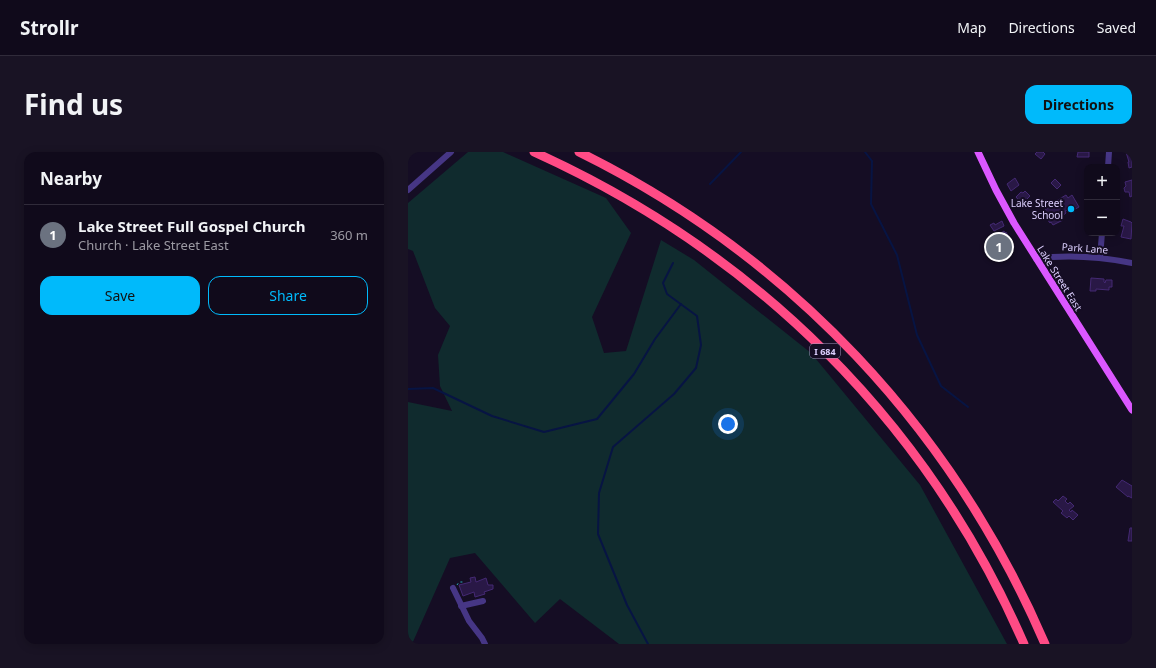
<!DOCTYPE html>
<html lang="en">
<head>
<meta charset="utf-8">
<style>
  body { margin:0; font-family:"Noto Sans",sans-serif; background:#191324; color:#f1f3f6 }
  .controls { position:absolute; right:12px; top:12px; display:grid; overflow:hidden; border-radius:8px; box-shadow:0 2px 10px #0003 }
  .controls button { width:36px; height:36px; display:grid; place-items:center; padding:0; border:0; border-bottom:1px solid #302b3a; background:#100a1b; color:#f1f3f6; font:20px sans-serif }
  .you { position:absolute; left:320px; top:272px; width:14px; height:14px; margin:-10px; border:3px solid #fff; border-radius:50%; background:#1a73e8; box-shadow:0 0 0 6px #1a73e833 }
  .badge { display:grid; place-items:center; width:26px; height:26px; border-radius:50%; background:#00bafb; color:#fff; font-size:13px; font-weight:700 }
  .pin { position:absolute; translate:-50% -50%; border:2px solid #fff; box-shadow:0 1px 4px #0006 }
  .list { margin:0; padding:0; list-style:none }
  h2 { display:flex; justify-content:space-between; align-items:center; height:52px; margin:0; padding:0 16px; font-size:17px }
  h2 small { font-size:13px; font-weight:400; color:#9c9aa3 }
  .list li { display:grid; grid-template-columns:26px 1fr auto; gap:12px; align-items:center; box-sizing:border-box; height:60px; padding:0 16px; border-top:1px solid #302b3a }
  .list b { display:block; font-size:15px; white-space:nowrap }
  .list p { margin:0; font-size:13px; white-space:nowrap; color:#9c9aa3 }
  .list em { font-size:13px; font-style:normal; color:#9c9aa3 }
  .actions { display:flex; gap:8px; padding:12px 16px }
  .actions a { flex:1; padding:9px 0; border:1px solid #00bafb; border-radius:12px; text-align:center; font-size:14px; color:#00bafb }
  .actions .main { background:#00bafb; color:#111 }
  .map { position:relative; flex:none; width:724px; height:492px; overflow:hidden; border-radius:12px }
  header { display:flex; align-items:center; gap:24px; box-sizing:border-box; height:56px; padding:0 20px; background:#100a1b; border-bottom:1px solid #302b3a }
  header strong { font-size:19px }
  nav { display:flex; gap:22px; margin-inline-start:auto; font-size:14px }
  .intro { display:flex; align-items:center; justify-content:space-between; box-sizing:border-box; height:96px; padding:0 24px }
  h1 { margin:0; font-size:28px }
  .button { padding:10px 18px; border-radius:12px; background:#00bafb; color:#111; font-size:14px; font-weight:700 }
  main { display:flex; gap:24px; padding:0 24px }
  aside { flex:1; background:#100a1b; border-radius:12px; box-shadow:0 2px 10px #0003 }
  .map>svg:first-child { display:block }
  .green { fill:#102b2e }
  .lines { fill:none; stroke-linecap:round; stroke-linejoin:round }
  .stream { stroke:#071443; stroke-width:2 }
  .building { fill:#291846; stroke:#442973 }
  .path { stroke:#29acba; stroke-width:1; stroke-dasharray:2 3; stroke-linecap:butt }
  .minor { stroke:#463685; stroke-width:6 }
  .major { stroke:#db57ff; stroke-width:7 }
  .highway { stroke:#ff4b85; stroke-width:9 }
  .poi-dot { fill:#00bafb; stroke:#150d24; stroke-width:1.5 }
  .labels { text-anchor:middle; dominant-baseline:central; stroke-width:4; stroke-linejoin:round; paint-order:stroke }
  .shield { fill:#150d24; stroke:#a196bd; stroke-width:1 }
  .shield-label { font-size:9px; font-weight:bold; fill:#ddd0ff }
  .poi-label { font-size:10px; fill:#ddd0ff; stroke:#150d24; text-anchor:end }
  .street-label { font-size:10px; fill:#ddd0ff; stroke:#150d24 }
</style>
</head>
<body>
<header>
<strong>Strollr</strong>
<nav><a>Map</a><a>Directions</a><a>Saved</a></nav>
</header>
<div class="intro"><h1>Find us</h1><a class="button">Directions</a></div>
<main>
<aside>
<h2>Nearby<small></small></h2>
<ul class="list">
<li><span class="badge" style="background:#6b7280">1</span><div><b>Lake Street Full Gospel Church</b><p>Church · Lake Street East</p></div><em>360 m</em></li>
</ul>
<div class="actions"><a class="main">Save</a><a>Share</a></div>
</aside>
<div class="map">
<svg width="724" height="492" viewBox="0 0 724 492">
  <rect width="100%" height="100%" fill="#150d24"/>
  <polygon class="green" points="60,0 95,0 198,46 223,81 184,165 196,201 218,199 253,88 286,108 403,201 512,333 599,492 211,492 152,447 127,471 67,401 42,406 4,492 0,492 0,250 44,259 32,234 30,203 42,174 27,156 5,99 0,97 0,51"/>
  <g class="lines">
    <g class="stream">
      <polyline points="457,0 464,9 463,52 489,103 509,183 533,234 560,255"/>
      <polyline points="302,32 333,0"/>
      <polyline points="0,237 25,236 84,264 136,280 189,267 226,222 247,187 273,152"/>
      <polyline points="240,492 219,453 190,382 191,341 205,295 266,242 288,216 293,193 289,164 259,142 255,131 265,111"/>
    </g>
  </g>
  <g class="building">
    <polygon points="629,0 635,0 637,2 633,7 627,2"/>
    <polygon points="670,0 681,0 681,5 669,5"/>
    <polygon points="718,0 724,0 724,15 721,16 720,10 721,10"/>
    <polygon points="607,26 611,33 603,39 599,32"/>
    <polygon points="647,27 653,33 649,37 643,31"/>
    <polygon points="724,28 724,44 722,45 721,40 717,40 716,36 718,34 717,30"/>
    <polygon points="617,39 622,44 614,52 608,45 613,40 615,41"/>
    <polygon points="658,43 660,46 664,43 671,55 662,60 660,58 657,59 658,61 653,65 655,68 645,73 643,70 642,71 639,67 638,68 635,64 637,63 635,59 645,53 646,54 650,52 648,49"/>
    <polygon points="715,67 723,70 724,71 723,87 713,85 716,74 713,74"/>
    <polygon points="594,69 596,74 586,79 582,73 586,71 587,73"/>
    <polygon points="596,79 597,81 598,80 606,95 603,97 601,94 593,99 590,93 596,89 595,88 593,90 591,87 589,89 587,85"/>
    <polygon points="683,126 696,127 696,130 697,131 698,128 704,128 704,135 701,135 701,138 688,137 688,139 682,139"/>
    <polygon points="714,328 724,334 724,346 720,344 720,345 708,335"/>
    <polygon points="655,344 659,347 657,349 660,352 662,350 666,354 661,358 663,360 664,358 670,363 665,368 661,364 659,366 653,361 655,359 645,350 648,347 650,349"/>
    <polygon points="722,376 724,376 724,389 720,389"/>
    <polygon points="67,425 68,430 78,426 80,433 85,433 85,437 76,440 77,442 67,445 66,440 55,444 51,433 63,430 62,426"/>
  </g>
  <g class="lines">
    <polyline class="path" points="49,433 51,430 56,430"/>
    <g class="minor">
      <polyline points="700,15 701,0"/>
      <polyline points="0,38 43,0"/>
      <polyline points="692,106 694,81"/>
      <path d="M628,107c32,-5 64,-2 96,4"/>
      <polyline points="45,436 61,469 74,486 77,492"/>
      <polyline points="53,454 75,449"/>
    </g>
    <polyline class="major" points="570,0 588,38 606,71 724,258"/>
    <g class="highway">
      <path d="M126,0c221,100 393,269 490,492"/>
      <path d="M171,0c211,104 373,276 466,492"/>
    </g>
  </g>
  <circle class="poi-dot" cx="663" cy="57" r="4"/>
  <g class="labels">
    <rect class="shield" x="402" y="192" width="30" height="14" rx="3"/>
    <g class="shield-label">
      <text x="417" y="199">I 684</text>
    </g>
    <g class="poi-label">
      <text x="655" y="51">Lake Street<tspan x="655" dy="12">School</tspan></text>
    </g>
    <g class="street-label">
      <text transform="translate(677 96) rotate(4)">Park Lane</text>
      <text transform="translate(652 126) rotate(58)">Lake Street East</text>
    </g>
  </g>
</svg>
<div class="controls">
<button>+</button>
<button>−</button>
</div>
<div class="you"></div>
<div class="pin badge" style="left:591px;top:95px;background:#6b7280">1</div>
</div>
</main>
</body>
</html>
